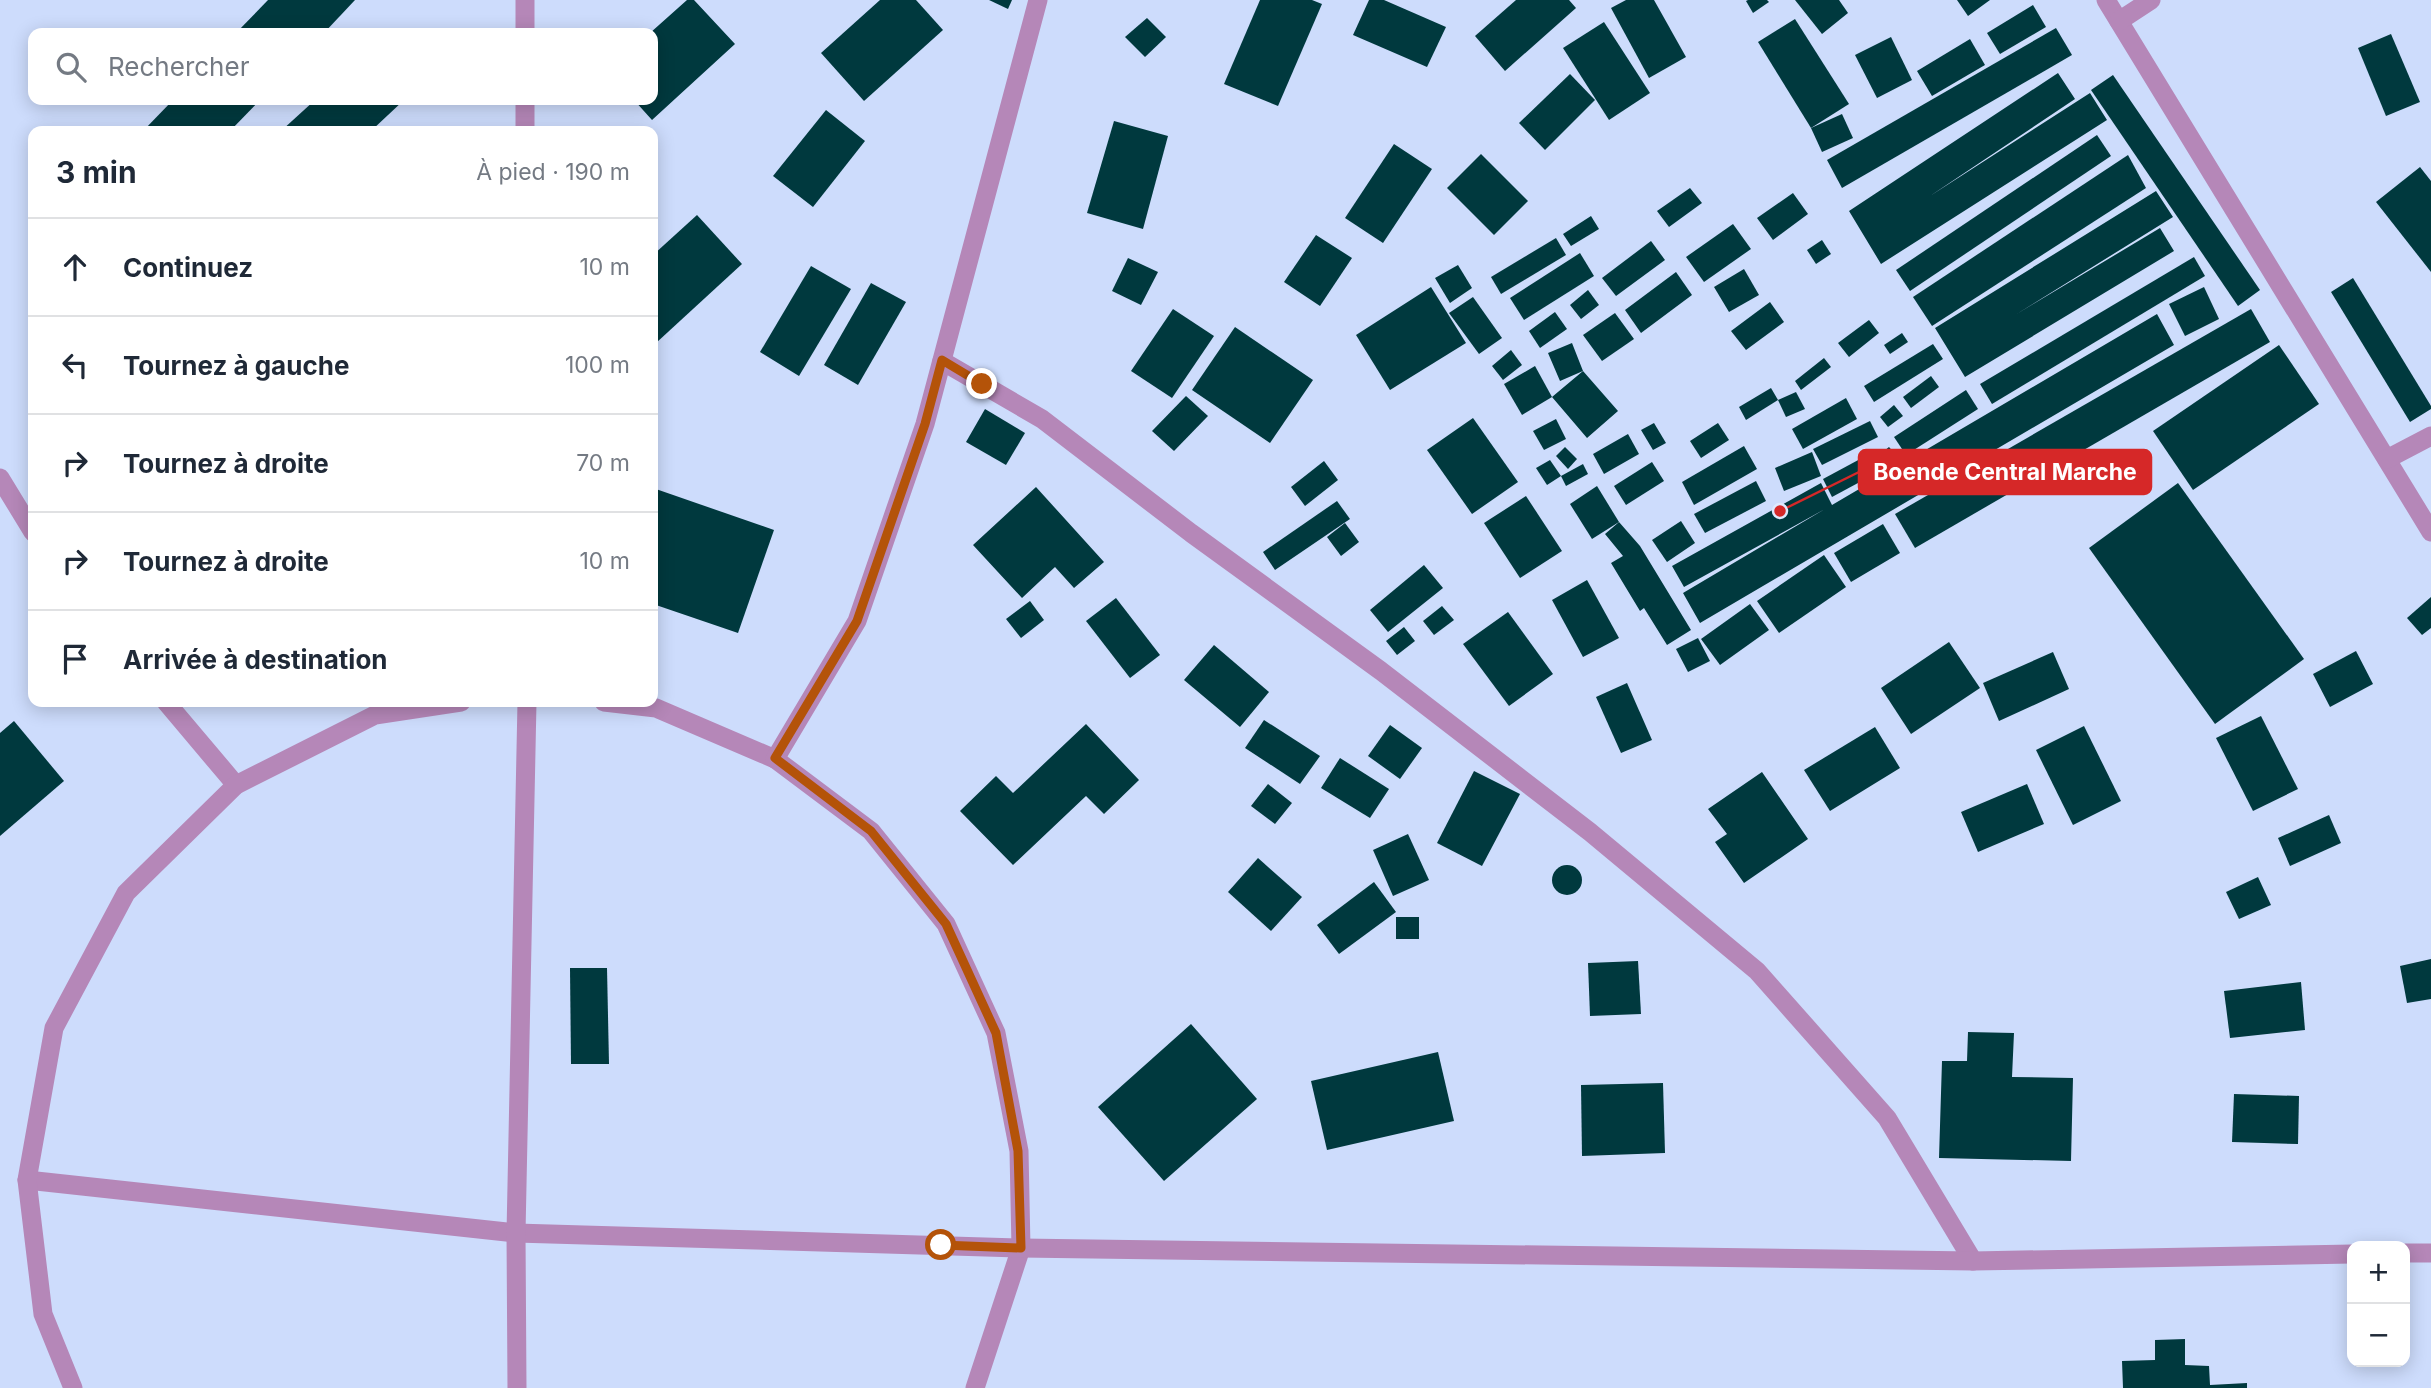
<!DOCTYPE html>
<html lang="fr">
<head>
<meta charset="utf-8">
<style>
  body { margin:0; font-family:Inter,sans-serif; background:#f2f2f3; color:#1f2937 }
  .controls { position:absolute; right:21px; bottom:21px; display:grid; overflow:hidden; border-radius:14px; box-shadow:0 4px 18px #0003 }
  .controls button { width:63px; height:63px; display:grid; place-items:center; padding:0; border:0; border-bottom:2px solid #e0e1e3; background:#fff; color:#1f2937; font:35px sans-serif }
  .stop { position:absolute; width:21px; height:21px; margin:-16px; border:5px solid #b45309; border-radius:50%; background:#fff }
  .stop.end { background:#b45309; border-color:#fff; box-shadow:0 2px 7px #0008 }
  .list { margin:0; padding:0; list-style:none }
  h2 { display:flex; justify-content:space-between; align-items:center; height:91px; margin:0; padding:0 28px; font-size:30px }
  h2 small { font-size:23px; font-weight:400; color:#747a83 }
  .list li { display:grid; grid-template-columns:46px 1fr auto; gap:21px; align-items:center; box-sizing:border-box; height:98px; padding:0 28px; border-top:2px solid #e0e1e3 }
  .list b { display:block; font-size:26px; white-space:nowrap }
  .list em { font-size:23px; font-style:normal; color:#747a83 }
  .icon { flex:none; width:38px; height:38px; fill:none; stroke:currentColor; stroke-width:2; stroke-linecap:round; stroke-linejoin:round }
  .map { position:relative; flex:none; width:2431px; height:1388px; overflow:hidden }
  .search { position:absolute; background:#fff; box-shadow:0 4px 18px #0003; left:28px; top:28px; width:630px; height:77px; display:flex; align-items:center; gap:18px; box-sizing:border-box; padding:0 24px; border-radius:14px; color:#747a83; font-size:26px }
  .panel { position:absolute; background:#fff; box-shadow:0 4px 18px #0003; left:28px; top:126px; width:630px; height:581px; border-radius:14px }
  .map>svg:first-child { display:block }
  .building { fill:#00393e }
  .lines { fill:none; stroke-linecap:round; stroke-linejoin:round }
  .minor { stroke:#b587b8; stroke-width:19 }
  .route { stroke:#b45309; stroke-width:9 }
  .leader { fill:none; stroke:#d62828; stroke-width:2.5 }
  .callout-dot { fill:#d62828; stroke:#dfe9fe; stroke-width:2.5 }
  .callout { fill:#d62828; stroke:#d62828; stroke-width:2.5 }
  .callout-label { font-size:23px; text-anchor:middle; font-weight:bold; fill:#fff }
</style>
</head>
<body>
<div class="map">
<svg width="2431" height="1388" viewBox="0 0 2431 1388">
  <rect width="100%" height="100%" fill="#cddcfc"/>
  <g class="building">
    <polygon points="268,0 355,0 324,33 236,33"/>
    <polygon points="687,0 694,0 735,44 652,120 634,100 653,100 653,33 650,33"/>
    <polygon points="880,0 916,0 943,30 864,101 821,53"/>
    <polygon points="989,0 1012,0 1008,9"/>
    <polygon points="1260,0 1312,0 1322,4 1278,106 1224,84"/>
    <polygon points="1369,0 1384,0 1446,27 1427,67 1353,35"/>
    <polygon points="1516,0 1569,0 1576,8 1505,71 1475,36"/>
    <polygon points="1626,0 1654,0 1686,57 1649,78 1611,8"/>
    <polygon points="1748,0 1767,0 1769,2 1753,13 1746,1"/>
    <polygon points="1795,0 1839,0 1848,13 1822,34"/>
    <polygon points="1957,0 1990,0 1968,16"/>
    <polygon points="2033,5 2046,27 2000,54 1987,33"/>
    <polygon points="1147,18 1166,37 1145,57 1125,37"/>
    <polygon points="1795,19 1849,104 1811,128 1758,42"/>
    <polygon points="1604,22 1650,93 1609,120 1563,48"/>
    <polygon points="2056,28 2072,55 1842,188 1827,160"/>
    <polygon points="2391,34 2420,102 2386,116 2358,48"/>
    <polygon points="1891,37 1912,80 1877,98 1855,55"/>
    <polygon points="1970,39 1985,65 1932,96 1917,71"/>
    <polygon points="2058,73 2075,99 1930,196 2090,93 2107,120 1881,264 1849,211"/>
    <polygon points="1570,74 1595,100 1545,150 1519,123"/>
    <polygon points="2113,75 2260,290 2238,306 2091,90"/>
    <polygon points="173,100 260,100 230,131 143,131"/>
    <polygon points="315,100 404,100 371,131 281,131"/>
    <polygon points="826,110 865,141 813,207 773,176"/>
    <polygon points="1842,114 1853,138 1822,152 1811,128"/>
    <polygon points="1114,121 1168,136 1143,229 1087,213"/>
    <polygon points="2097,135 2111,156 1910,291 1896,270"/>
    <polygon points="1394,144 1432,169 1383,243 1345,218"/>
    <polygon points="1481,154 1528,201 1494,235 1447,188"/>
    <polygon points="2128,155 2146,188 1932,326 1913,297"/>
    <polygon points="2420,167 2431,181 2431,272 2376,202"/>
    <polygon points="1690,188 1702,203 1669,227 1657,211"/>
    <polygon points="2156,191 2173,217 2015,315 2160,228 2174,251 1965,377 1935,328"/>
    <polygon points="1793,193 1808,214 1773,240 1757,218"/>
    <polygon points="697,215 742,264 656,343 653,339 653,255"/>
    <polygon points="1591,216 1599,229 1571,246 1563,234"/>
    <polygon points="1733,224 1751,249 1704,282 1686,257"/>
    <polygon points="1316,235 1352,258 1320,306 1284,282"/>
    <polygon points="1556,238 1566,255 1501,294 1491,277"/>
    <polygon points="1822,240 1831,254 1816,264 1807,250"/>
    <polygon points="1651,241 1665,260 1616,296 1602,278"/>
    <polygon points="1580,253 1594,276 1524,320 1510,298"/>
    <polygon points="2194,257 2205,276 1992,404 1980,384"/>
    <polygon points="1128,258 1158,272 1141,305 1112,291"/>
    <polygon points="1458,265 1472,288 1450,303 1435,278"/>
    <polygon points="811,266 851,289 799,376 760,352"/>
    <polygon points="1744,269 1759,295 1729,312 1714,287"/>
    <polygon points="1676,272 1692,295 1641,333 1625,310"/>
    <polygon points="2353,278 2431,406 2431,409 2410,422 2331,292"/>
    <polygon points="871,283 906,302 858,385 824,365"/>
    <polygon points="1431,287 1466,343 1390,390 1356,335"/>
    <polygon points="2204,287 2219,319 2185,336 2169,304"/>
    <polygon points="1588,290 1599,305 1581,319 1570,305"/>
    <polygon points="1473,297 1502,338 1479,354 1449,313"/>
    <polygon points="1770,302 1784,322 1746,350 1731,331"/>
    <polygon points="1173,309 1214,336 1172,398 1131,371"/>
    <polygon points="2251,309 2270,342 1915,548 1895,514"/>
    <polygon points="1555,312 1567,329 1540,348 1529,331"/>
    <polygon points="1615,313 1634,339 1602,361 1583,335"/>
    <polygon points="2157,314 2174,345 1700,623 1683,593 1825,509 1684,587 1672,566 1821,483 1832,505"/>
    <polygon points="1869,320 1879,333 1849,357 1838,343"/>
    <polygon points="1235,327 1313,380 1270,443 1192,390"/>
    <polygon points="1902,333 1908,342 1890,354 1884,345"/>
    <polygon points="1572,343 1583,371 1618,411 1587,438 1552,397 1583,371 1560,381 1548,353"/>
    <polygon points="1933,344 1943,359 1874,402 1864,386"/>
    <polygon points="2279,345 2319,404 2193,490 2153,431"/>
    <polygon points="1511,350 1522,365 1503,380 1492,366"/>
    <polygon points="1824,358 1831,367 1801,390 1795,381"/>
    <polygon points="1535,366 1552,397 1522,415 1504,384"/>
    <polygon points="1931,376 1939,387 1911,408 1903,397"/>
    <polygon points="1771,388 1778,400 1746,420 1739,407"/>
    <polygon points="1966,390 1978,409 1906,455 1894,437"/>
    <polygon points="1796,392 1805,409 1786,417 1778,400"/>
    <polygon points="1186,396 1208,416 1174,451 1152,431"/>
    <polygon points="1846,398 1857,419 1803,449 1792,429"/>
    <polygon points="1894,405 1903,416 1888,427 1880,417"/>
    <polygon points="985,409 1025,433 1006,465 966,442"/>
    <polygon points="1473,418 1518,482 1472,514 1427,450"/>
    <polygon points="1556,419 1566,439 1544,450 1533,431"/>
    <polygon points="1870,421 1878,437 1822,465 1813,449"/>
    <polygon points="1654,423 1666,443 1653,450 1641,430"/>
    <polygon points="1718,423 1729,440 1701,458 1690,441"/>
    <polygon points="1628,434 1639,454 1604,474 1593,454"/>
    <polygon points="1744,446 1757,469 1694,505 1682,482"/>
    <polygon points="1565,447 1577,459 1568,469 1556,456"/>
    <polygon points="1889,447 1897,456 1881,468 1874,459"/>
    <polygon points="1812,452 1821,476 1784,491 1775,468"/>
    <polygon points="1862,458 1871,476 1832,497 1823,479"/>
    <polygon points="1550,460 1561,476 1547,485 1536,468"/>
    <polygon points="1324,461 1338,480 1305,506 1291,487"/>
    <polygon points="1652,462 1664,481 1626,505 1614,486"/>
    <polygon points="1583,464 1588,474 1566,486 1561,476"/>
    <polygon points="1756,481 1766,501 1705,533 1694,514"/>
    <polygon points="2178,483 2304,659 2215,724 2089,548"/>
    <polygon points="1597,486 1619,522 1592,539 1570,504"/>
    <polygon points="1036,487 1104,562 1074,588 1055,567 1022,598 973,545"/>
    <polygon points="653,488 774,530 738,633 653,604"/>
    <polygon points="1526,496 1562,551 1520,578 1484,523"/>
    <polygon points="1337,501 1350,519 1275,570 1263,552"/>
    <polygon points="1681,521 1695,543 1667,562 1652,540"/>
    <polygon points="1619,522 1640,546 1691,630 1667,645 1644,608 1640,611 1611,563 1623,556 1605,534"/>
    <polygon points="1345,523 1359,542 1341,556 1327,537"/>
    <polygon points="1883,524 1900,553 1851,582 1834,553"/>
    <polygon points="1824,555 1846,587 1779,633 1757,601"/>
    <polygon points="1424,565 1443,588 1388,632 1370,610"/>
    <polygon points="1587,580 1619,638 1583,657 1552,600"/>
    <polygon points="2431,597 2431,628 2422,635 2407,618"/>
    <polygon points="1116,598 1160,655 1130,678 1086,621"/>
    <polygon points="1030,601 1044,620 1021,638 1006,619"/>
    <polygon points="1750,604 1769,630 1720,665 1701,639"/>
    <polygon points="1442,606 1454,620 1434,635 1423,621"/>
    <polygon points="1508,612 1553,674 1509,706 1463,644"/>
    <polygon points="1404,627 1415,641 1397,655 1386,641"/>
    <polygon points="1698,638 1710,661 1688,672 1676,649"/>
    <polygon points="1949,642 1980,688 1911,734 1881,688"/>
    <polygon points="1214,645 1269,692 1240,727 1184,680"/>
    <polygon points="2356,651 2373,684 2330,707 2313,674"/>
    <polygon points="2053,652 2069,689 1999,721 1983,683"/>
    <polygon points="1627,683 1652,740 1621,753 1596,697"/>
    <polygon points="2261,716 2298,789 2253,811 2216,738"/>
    <polygon points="1264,720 1320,756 1300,784 1245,748"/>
    <polygon points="14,721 64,781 0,836 0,733"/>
    <polygon points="1086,724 1139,780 1104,814 1086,796 1013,865 960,811 996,776 1013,793"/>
    <polygon points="1390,725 1422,748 1400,779 1368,756"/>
    <polygon points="2084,726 2121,801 2073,825 2036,750"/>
    <polygon points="1875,727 1900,768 1830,811 1804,770"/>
    <polygon points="1340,758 1389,789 1370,818 1321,788"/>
    <polygon points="1474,771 1520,794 1482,866 1437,843"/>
    <polygon points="1762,772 1808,839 1744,883 1715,842 1727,834 1708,809"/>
    <polygon points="1268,784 1292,803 1275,824 1251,806"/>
    <polygon points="2027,784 2044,824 1978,852 1961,812"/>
    <polygon points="2329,815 2341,843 2290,866 2278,838"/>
    <polygon points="1408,834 1429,880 1393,896 1373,850"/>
    <polygon points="1258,858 1302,897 1271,931 1228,892"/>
    <circle cx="1567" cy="880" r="15"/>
    <polygon points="2258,877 2271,905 2239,919 2226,892"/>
    <polygon points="1374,882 1396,912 1339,954 1317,925"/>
    <rect x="1396" y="917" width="23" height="22"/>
    <polygon points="2431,959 2431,999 2407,1003 2400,966"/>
    <polygon points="1638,961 1641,1014 1590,1016 1588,963"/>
    <polygon points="570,968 607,968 609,1064 571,1064"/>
    <polygon points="2301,982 2305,1030 2230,1038 2224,991"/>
    <polygon points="1191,1024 1257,1099 1164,1181 1098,1107"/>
    <polygon points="1968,1032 2014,1033 2012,1077 2073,1078 2071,1161 1939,1158 1942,1061 1967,1061"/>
    <polygon points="1438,1052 1454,1121 1327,1150 1311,1081"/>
    <polygon points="1663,1083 1665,1153 1582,1156 1581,1085"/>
    <polygon points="2234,1094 2299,1096 2298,1144 2232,1142"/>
    <polygon points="2185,1339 2185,1365 2209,1366 2210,1385 2247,1383 2247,1388 2123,1388 2122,1361 2155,1360 2155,1340"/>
  </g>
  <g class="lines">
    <g class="minor">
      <polyline points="525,0 525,33"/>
      <polyline points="2106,0 2431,532"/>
      <polyline points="2119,21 2151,0"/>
      <polyline points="525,100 525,131"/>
      <polyline points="942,361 1042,419 1191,533 1381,671 1590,832 1757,971 1887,1118 1973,1261"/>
      <polyline points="2387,459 2431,436"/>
      <polyline points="0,478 33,532"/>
      <polyline points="166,702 236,785"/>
      <polyline points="604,702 656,708 775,759 871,831 946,924 996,1033 1019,1151 1021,1248 975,1388"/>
      <polyline points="775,759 857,621 925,424 1038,0"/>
      <polyline points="27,1180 516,1233 1021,1248 1973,1261 2352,1254"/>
      <polyline points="2405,1253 2431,1253"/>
      <polyline points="73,1388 43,1314 27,1180 54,1028 126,893 236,785 375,715 461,702"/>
      <polyline points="517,1388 516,1233 527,702"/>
    </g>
  </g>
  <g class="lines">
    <polyline class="route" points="941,1245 1021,1248 1018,1151 996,1033 946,924 871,831 775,758 857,621 925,424 942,360 982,384"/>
  </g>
  <path class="leader" d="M1780 511L1859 472"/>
  <circle class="callout-dot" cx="1780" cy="511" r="7"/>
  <rect class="callout" x="1859" y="450" width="292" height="44" rx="7"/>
  <g class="callout-label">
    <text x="2005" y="480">Boende Central Marche</text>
  </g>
</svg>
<div class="controls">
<button>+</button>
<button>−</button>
</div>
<div class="stop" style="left:941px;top:1245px"></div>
<div class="stop end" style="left:982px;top:384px"></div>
<div class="search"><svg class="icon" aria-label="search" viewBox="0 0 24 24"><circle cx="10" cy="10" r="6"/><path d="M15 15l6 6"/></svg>Rechercher</div>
<section class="panel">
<h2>3 min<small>À pied · 190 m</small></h2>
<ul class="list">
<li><svg class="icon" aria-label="ahead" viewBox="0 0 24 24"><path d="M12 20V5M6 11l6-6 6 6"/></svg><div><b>Continuez</b></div><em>10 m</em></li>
<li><svg class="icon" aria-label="left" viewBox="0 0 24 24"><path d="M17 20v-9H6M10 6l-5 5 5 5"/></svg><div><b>Tournez à gauche</b></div><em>100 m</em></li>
<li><svg class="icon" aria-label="right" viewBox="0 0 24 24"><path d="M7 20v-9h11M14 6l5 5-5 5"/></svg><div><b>Tournez à droite</b></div><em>70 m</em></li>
<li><svg class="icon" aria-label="right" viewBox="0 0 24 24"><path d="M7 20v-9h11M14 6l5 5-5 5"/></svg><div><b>Tournez à droite</b></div><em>10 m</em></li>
<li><svg class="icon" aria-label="arrive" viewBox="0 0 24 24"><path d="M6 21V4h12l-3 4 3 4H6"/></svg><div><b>Arrivée à destination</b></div></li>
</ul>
</section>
</div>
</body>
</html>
